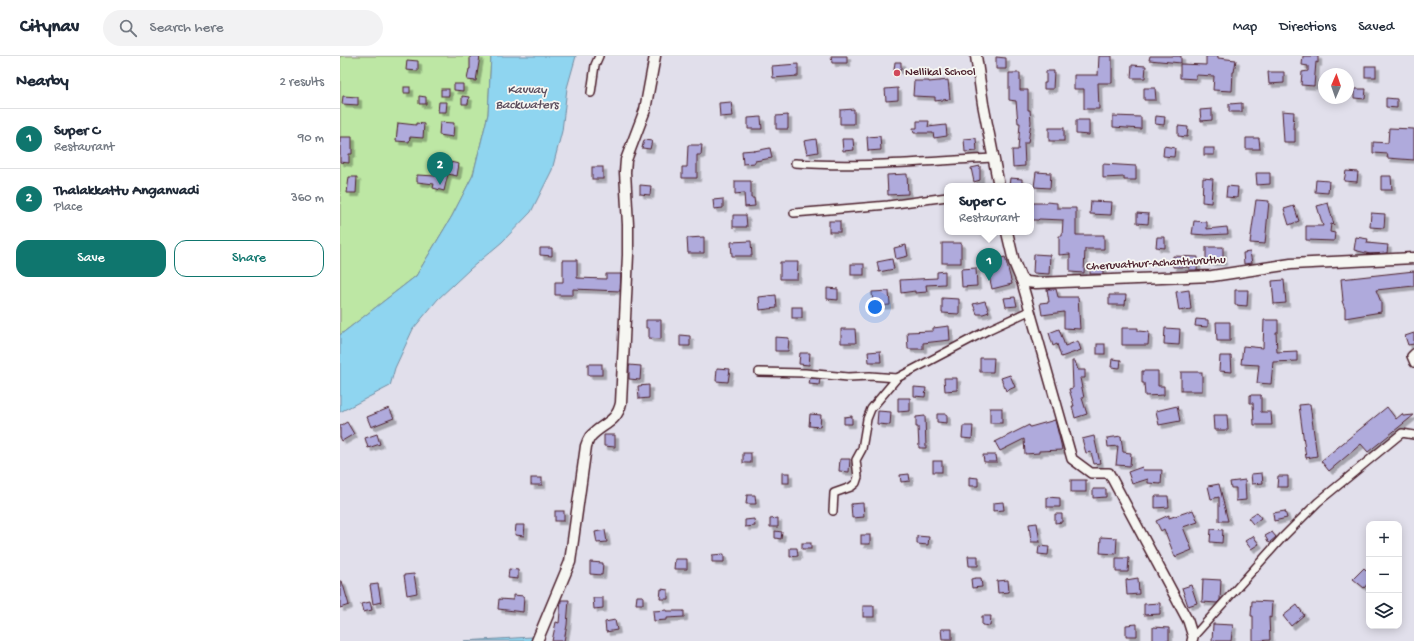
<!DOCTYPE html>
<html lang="en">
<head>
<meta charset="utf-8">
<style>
  body { margin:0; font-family:"Gochi Hand",sans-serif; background:#f2f2f3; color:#1f2937 }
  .controls { position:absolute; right:12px; bottom:12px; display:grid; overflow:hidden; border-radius:8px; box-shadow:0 2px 10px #0003 }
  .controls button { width:36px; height:36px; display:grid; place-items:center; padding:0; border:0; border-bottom:1px solid #e0e1e3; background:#fff; color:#1f2937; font:20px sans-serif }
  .compass { position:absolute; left:978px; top:12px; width:36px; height:36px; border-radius:50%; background:#fff; box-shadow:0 2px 10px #0003; rotate:2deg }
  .you { position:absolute; left:535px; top:251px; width:14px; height:14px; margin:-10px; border:3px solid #fff; border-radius:50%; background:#1a73e8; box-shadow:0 0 0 6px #1a73e833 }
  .badge { display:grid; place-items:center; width:26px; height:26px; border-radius:50%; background:#0f766e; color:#fff; font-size:13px; font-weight:700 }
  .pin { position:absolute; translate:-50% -33px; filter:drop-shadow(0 1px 2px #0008) }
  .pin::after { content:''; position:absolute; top:21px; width:14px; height:12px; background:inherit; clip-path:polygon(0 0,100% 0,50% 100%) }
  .popup { position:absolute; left:604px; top:127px; width:90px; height:52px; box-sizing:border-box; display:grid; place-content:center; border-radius:8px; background:#fff; filter:drop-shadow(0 1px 3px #0005); font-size:13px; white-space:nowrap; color:#747a83 }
  .popup b { font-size:15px; color:#1f2937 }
  .popup::after { content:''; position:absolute; left:50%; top:100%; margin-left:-8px; border:8px solid transparent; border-top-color:#fff }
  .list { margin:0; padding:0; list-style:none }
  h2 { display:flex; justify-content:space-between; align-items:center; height:52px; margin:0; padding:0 16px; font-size:17px }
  h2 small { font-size:13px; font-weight:400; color:#747a83 }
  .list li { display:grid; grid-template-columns:26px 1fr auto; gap:12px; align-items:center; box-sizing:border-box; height:60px; padding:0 16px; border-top:1px solid #e0e1e3 }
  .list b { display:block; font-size:15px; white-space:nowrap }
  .list p { margin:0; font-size:13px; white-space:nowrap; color:#747a83 }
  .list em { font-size:13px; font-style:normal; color:#747a83 }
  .actions { display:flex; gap:8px; padding:12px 16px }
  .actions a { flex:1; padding:9px 0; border:1px solid #0f766e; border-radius:12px; text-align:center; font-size:14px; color:#0f766e }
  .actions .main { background:#0f766e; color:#fff }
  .icon { flex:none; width:22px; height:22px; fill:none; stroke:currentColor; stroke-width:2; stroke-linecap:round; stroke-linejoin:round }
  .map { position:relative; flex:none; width:1074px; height:585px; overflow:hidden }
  header { display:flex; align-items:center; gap:24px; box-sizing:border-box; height:56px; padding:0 20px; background:#fff; border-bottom:1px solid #e0e1e3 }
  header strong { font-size:19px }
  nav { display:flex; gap:22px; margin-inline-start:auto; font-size:14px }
  .search { width:280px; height:36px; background:#f2f2f3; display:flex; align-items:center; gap:10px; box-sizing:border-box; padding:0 14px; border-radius:22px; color:#747a83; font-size:15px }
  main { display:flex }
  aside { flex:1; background:#fff }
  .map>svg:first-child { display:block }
  .green { fill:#bde7a4; stroke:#848368 }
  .water { fill:#8fd5f0; stroke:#738ca1 }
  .building { fill:#afaadc; stroke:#4a1f2b; filter:url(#shadow) }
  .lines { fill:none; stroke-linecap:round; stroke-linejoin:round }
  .minor-casing { stroke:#4a1f2b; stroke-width:10 }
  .tertiary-casing { stroke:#4a1f2b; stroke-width:12 }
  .secondary-casing { stroke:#4a1f2b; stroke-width:13 }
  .minor { stroke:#f6f6f2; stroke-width:7 }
  .tertiary { stroke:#f6f6f2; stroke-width:9 }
  .secondary { stroke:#f6f6f2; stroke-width:10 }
  .poi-dot { fill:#d1495b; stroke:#f6f6f2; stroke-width:1.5 }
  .labels { text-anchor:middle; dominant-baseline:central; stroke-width:3.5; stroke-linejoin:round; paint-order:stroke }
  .poi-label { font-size:12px; fill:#4a1f2b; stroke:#f6f6f2; text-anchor:start }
  .street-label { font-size:12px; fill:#4a1f2b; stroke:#f6f6f2 }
  .water-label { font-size:13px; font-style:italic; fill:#5b4c5c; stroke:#f6f6f2 }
</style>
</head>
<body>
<header>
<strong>Citynav</strong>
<div class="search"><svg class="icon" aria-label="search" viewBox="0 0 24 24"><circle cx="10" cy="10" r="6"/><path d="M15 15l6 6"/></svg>Search here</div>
<nav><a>Map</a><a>Directions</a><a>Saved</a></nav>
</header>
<main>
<aside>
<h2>Nearby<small>2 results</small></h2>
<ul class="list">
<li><span class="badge">1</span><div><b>Super C</b><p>Restaurant</p></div><em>90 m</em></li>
<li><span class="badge">2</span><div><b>Thalakkattu Anganvadi</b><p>Place</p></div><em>360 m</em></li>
</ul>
<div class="actions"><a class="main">Save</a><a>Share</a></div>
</aside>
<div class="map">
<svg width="1074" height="585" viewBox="0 0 1074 585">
  <defs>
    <filter id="shadow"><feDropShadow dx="3.5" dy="3.5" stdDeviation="0" flood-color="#0004"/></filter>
  </defs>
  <rect width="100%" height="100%" fill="#e1dfeb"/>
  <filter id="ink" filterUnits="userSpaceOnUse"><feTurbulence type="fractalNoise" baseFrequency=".025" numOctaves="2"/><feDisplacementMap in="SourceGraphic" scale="8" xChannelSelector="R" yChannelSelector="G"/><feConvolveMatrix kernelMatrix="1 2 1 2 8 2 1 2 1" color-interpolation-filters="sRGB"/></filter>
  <g filter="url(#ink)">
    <polygon class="green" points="0,0 151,0 148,58 133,119 112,160 76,220 0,279"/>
    <g class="water">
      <polygon points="151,0 236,0 227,32 222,75 212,114 191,156 162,186 130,213 98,243 73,273 55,312 50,330 0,356 0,279 76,220 112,160 133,119 148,58"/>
      <polygon points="192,581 191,585 124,585"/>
    </g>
    <g class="building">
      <polygon points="130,0 140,0 136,25 127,24 129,13 130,13"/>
      <polygon points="491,0 507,0 507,7 492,7"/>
      <polygon points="759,0 772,0 772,27 758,27 759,53 744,53 744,33 734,33 734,19 758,19"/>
      <polygon points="810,0 841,0 841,7 809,4"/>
      <polygon points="866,0 878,0 878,2 896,4 894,16 893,16 892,35 873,34 874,20 856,19 856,23 840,22 840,8 866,9"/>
      <polygon points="963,0 978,0 978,7 976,6 974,30 961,29 962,16 968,15 968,10 962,9"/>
      <polygon points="656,1 666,2 666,13 656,13"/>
      <polygon points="67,4 78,5 78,15 66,14"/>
      <polygon points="555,6 561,6 561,14 554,14"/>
      <polygon points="458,8 458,20 433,22 432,10"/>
      <polygon points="792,9 806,10 805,22 791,22"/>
      <rect x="1025" y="10" width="11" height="11"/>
      <polygon points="706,15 714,15 713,33 704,33 704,27 706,27"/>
      <polygon points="928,16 944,16 944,27 929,28"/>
      <polygon points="669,17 680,17 680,34 688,34 688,54 690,54 691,66 688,87 684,87 685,110 673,111 672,94 678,94 680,67 678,67 676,45 669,44"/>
      <polygon points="608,24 610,43 595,45 595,41 573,40 574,25 589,25 589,26"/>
      <polygon points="114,28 123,28 123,35 114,34"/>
      <rect x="64" y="31" width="6" height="6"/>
      <polygon points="558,32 558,44 546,45 545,33"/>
      <polygon points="804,32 815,32 816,44 804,44"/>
      <rect x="101" y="33" width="8" height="7"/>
      <polygon points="1014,33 1026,33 1025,43 1014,42"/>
      <polygon points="3,40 18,41 18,49 2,48"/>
      <polygon points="79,40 86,41 86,48 79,48"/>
      <polygon points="122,40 129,41 128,48 122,48"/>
      <polygon points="1046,42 1057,43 1057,52 1046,51"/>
      <polygon points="99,46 107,46 106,56 98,56"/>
      <polygon points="391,46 393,60 380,61 379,47"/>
      <polygon points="902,47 902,56 889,56 889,48"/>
      <polygon points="514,53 514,68 500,68 500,54"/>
      <polygon points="872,53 872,64 861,65 860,54"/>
      <polygon points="942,55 954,56 953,72 955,72 955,86 944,86"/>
      <polygon points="448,59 448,73 436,73 436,60"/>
      <polygon points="773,60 801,61 801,73 773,71"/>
      <polygon points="816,60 825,61 824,69 815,68"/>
      <polygon points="421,61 422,73 408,73 408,62"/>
      <polygon points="736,64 749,64 749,79 736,78"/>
      <polygon points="577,65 589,65 588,71 606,69 607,80 594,82 593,77 574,77 573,72 577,72"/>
      <polygon points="100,66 114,67 113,81 99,79"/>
      <polygon points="58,67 76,69 76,67 84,68 83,82 70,81 69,86 56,85"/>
      <polygon points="838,70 848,71 847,81 838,80"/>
      <rect x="709" y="72" width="15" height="13"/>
      <polygon points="1049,72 1074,73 1074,104 1047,102 1048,98 1033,97 1033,86 1048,87"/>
      <polygon points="540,80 541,94 528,95 527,81"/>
      <polygon points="0,81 12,81 12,98 9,98 9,107 0,106"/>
      <polygon points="636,82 637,95 625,96 624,83"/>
      <polygon points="906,82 919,82 920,93 906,93"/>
      <polygon points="476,83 478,96 467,98 464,85"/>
      <polygon points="502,83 513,83 514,94 503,95"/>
      <polygon points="304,84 312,85 310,93 302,92"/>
      <polygon points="348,89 362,89 361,99 357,99 357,122 342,122 342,111 347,111"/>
      <polygon points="824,90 835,92 834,101 823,100"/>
      <polygon points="430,92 432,102 415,105 415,107 403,108 402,95 414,94 414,95"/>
      <rect x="864" y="92" width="10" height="7"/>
      <polygon points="110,106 119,108 117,120 108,118 104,135 93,132 94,128 77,126 77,119 96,120 98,109 109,110"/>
      <polygon points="763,108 796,110 796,124 784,124 784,121 763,122"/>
      <polygon points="640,110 640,124 634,126 631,112"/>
      <rect x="252" y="111" width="11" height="12"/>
      <polygon points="1006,115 1018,116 1017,126 1004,125"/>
      <polygon points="696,116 711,117 710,132 694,131"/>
      <polygon points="916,117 930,117 930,128 917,129"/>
      <polygon points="567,118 568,138 548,139 547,119"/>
      <polygon points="1041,120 1051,120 1052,134 1041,134"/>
      <polygon points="9,121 17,121 16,137 7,137"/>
      <polygon points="670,122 682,123 682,130 669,130"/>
      <polygon points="863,122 873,123 871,147 862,146"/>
      <polygon points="976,124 989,125 988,137 975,136"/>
      <polygon points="395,125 411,125 411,142 414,142 415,150 405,151 404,137 395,138"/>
      <polygon points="300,129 311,130 310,139 300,138"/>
      <polygon points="887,130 898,131 897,142 886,141"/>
      <polygon points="383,143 383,152 374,153 373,144"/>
      <polygon points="916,144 929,145 925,188 910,187"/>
      <polygon points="751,145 772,146 771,159 750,158"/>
      <polygon points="706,146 717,147 717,152 736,152 736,179 764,179 764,193 745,193 744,217 730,216 730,198 719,199 719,180 722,180 723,164 699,163 698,164 692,164 693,147 706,147"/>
      <polygon points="988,147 994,169 991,168 990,176 995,177 994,185 966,184 966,170 983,170 977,150"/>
      <polygon points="954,150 959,165 949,169 944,153"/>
      <polygon points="797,157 809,158 808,168 797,167"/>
      <polygon points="1031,157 1045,158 1044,172 1030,171"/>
      <polygon points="393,159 406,159 407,171 393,171"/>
      <rect x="489" y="165" width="11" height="11"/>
      <polygon points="854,165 867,166 867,173 887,171 888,178 866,179 852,178"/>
      <polygon points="364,181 364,197 348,197 347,182"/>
      <polygon points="817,181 825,181 825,192 816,191"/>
      <polygon points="1016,181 1028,183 1027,187 1048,189 1047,197 1030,198 1014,194"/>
      <polygon points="411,185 412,200 392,200 391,186"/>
      <rect x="602" y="187" width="19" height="20"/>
      <polygon points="566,189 568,200 556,203 554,192"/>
      <rect x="866" y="191" width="17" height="15"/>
      <polygon points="200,192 212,192 212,200 200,199"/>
      <polygon points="910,196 912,207 904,208 903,197"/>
      <polygon points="694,198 710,199 709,218 693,217"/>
      <polygon points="833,200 858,201 857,214 849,214 849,211 833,211"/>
      <polygon points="665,201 672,228 652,233 646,206"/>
      <polygon points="552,203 554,213 539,216 537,206"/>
      <polygon points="223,204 237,204 237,222 266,223 266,218 281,218 280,235 233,233 233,239 215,239 215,226 223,226"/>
      <polygon points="440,206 458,206 457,223 440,223"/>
      <rect x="511" y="208" width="13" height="11"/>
      <rect x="750" y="211" width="13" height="7"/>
      <polygon points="636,212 637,230 622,231 621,213"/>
      <polygon points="605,215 605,228 586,229 587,236 575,237 575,235 561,237 560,224 597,222 597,216"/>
      <polygon points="1074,215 1074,230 1036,234 1041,246 1041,256 1005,262 1005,253 1002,245 1003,245 1001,223"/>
      <polygon points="944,224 946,247 934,248 932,225"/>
      <polygon points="487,232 498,233 498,244 487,243"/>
      <polygon points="707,233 716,233 718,241 738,241 740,273 724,272 724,256 702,259 700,247 709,246"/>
      <polygon points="849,234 851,253 839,255 836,236"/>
      <polygon points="895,234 908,234 907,250 895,249"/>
      <polygon points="549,235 550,249 533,250 532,236"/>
      <polygon points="436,239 437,252 420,254 419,241"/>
      <polygon points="769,239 786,239 785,249 769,249"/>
      <polygon points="675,241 677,250 666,251 664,242"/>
      <polygon points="602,242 619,243 619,258 602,257"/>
      <polygon points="645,245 649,256 643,258 637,258 633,248"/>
      <rect x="452" y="251" width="10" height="11"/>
      <polygon points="856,263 868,264 868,271 855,270"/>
      <polygon points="306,264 321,264 321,283 309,282 309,272 306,272"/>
      <polygon points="924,264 938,264 938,276 936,276 937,296 957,295 957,305 933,306 931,328 917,327 919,309 901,308 903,290 923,292"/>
      <polygon points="876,266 890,266 890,285 877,285"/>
      <polygon points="609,270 610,284 583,287 583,293 568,293 567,276 593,275 593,272"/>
      <polygon points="782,272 798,272 798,275 809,276 808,289 782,289"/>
      <polygon points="825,272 840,273 839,289 824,288"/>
      <polygon points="501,273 515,273 516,287 501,287"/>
      <polygon points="719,273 725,290 738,285 741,294 721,301 717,288 713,290 709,277"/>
      <polygon points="1074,277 1074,288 1068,289 1065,280"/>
      <polygon points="340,279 350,280 350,290 340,290"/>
      <polygon points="435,281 449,282 448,295 435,295"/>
      <rect x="757" y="288" width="8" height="10"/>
      <polygon points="540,295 541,306 529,306 528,296"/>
      <polygon points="460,297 470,297 469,309 459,308"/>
      <polygon points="880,300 891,300 892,316 879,315"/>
      <polygon points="640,302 654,302 653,316 640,316"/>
      <polygon points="772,303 781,304 780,312 771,311"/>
      <polygon points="732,305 735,305 738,314 745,314 745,322 740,322 744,342 742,342 747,358 735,362 732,350 734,350 729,333 733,332"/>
      <rect x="248" y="308" width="14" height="11"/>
      <polygon points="289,309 301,310 300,324 289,323"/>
      <polygon points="377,312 390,313 388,326 376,325"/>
      <polygon points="802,315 818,315 818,330 824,330 824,339 805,340 804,327 802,327"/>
      <rect x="841" y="316" width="21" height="19"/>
      <polygon points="670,319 675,331 666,335 661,322"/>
      <polygon points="470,322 480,323 479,329 469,328"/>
      <polygon points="604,322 617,322 617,334 605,335"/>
      <polygon points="309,329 309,342 299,343 298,330"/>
      <polygon points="574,331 586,332 585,341 574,340"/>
      <polygon points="910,339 921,339 921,356 931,356 932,369 914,369 913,347 910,347"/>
      <polygon points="558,342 570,342 570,355 558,356"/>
      <polygon points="970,348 977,400 966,402 959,349"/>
      <polygon points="837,350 840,365 819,369 816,355"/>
      <polygon points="1047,351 1056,363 1062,358 1063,360 1074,359 1028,396 1021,388 989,415 981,405"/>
      <polygon points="49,352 54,362 31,371 27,361"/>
      <rect x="650" y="352" width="12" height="15"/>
      <polygon points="538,355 551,356 550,369 537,368"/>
      <polygon points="470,358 481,359 480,371 469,370"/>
      <polygon points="597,358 607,358 607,367 597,366"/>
      <polygon points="873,359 887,359 888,374 874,374"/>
      <polygon points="512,360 512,368 504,368 504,361"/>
      <polygon points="585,360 586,392 579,392 578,371 576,371 576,361"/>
      <polygon points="715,364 721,388 722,394 699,395 699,397 685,398 684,383 660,395 655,386 689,369 690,371"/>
      <polygon points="7,366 14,378 2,385 0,381 0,370"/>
      <polygon points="623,370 633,370 632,383 622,382"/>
      <polygon points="37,378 40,388 28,392 25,382"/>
      <polygon points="264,379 275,379 275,391 264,390"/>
      <polygon points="754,380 760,407 754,408 751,396 746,397 742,383"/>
      <polygon points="781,380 783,396 791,397 790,410 776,409 778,390 768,391 767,382"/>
      <rect x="403" y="397" width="8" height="10"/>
      <polygon points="643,399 656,399 657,406 644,406"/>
      <polygon points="500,403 510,403 509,416 499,415"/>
      <rect x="593" y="405" width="9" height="11"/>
      <polygon points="802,411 803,414 822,414 821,428 808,427 808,423 792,428 788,416"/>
      <rect x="442" y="417" width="7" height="10"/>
      <polygon points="922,417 923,427 912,428 911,418"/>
      <polygon points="569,418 570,425 561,426 560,419"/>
      <polygon points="938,420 948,420 948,431 937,431"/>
      <polygon points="629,421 638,422 638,430 629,430"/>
      <rect x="191" y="422" width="11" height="7"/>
      <rect x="731" y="424" width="15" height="12"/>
      <polygon points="905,424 906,444 896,445 896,432 891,432 890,426"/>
      <polygon points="879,428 882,440 888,465 879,465 879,441 871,443 868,430"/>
      <polygon points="753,433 766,433 766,441 753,442"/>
      <polygon points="407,439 415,439 416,448 406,448"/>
      <polygon points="815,440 828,440 829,451 815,452"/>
      <polygon points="707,441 720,442 720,451 707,451"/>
      <polygon points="663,446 664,454 653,455 653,447"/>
      <polygon points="523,447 524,461 512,462 511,448"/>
      <polygon points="853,454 858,466 843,471 852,494 835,501 824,473 821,475 816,465 829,459 829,462"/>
      <rect x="215" y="455" width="9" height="10"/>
      <polygon points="945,455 947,462 934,465 933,457"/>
      <polygon points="917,456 921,462 913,468 908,462"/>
      <polygon points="715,458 722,458 722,466 715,467"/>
      <polygon points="438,462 438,471 430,471 430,463"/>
      <polygon points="414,463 415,470 405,471 405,464"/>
      <polygon points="697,467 700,486 691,486 689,468"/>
      <polygon points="176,469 185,469 184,480 175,479"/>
      <polygon points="871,473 883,474 882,487 870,486"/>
      <polygon points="265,474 267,486 257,487 255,476"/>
      <polygon points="435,475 442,476 441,483 435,482"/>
      <polygon points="932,476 936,481 929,487 925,480"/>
      <rect x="521" y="479" width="9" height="9"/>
      <polygon points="577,480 589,481 588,489 577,488"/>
      <polygon points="913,480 919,488 911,493 905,485"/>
      <polygon points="761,481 777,482 776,498 760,497"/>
      <rect x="462" y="487" width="9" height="6"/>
      <polygon points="699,490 709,491 708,499 698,498"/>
      <polygon points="450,492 457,492 458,500 450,501"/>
      <polygon points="384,498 384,506 372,506 372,499"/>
      <polygon points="628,500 638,500 638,510 629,510"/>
      <polygon points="776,502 789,502 788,516 776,516"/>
      <polygon points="335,503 347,503 347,513 334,513"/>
      <polygon points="250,506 263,507 262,519 250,518"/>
      <polygon points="1024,512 1029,517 1029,526 1024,532 1013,523"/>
      <polygon points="169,513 178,514 178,523 168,522"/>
      <polygon points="74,518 77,537 67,539 64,519"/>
      <polygon points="636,522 641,522 642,531 632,532 631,523"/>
      <polygon points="798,522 799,538 787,539 786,524"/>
      <polygon points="863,523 881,524 880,544 877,547 862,546"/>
      <polygon points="668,524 669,536 658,537 657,525"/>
      <polygon points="0,525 2,525 9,549 0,552"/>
      <polygon points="38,528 41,546 33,548 30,529"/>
      <polygon points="851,529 857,547 848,550 842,532"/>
      <polygon points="321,533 328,534 328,543 320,543"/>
      <polygon points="173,539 184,540 183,556 158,553 159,543 173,544"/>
      <polygon points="297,540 303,540 303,548 296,548"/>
      <polygon points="253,542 263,542 263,552 254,553"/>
      <polygon points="221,544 229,544 227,569 224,585 212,585 216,566 219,567"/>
      <polygon points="912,545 932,546 931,562 929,561 930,584 913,585 913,560 911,560"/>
      <polygon points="30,546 32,554 23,556 21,548"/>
      <polygon points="820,547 820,558 804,559 804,548"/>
      <polygon points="957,549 964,559 951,570 943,560"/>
      <rect x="523" y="550" width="11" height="11"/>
      <polygon points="327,554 327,555 344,555 344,561 327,562 327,564 314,565 313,555"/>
      <polygon points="642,560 651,560 650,570 642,569"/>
      <polygon points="275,564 277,574 266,576 265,566"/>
      <polygon points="797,568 797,580 786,580 786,569"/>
      <polygon points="873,568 893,569 891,585 872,585"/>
      <polygon points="813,571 829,572 829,585 813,585"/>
      <polygon points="601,573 612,573 612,583 602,583"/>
    </g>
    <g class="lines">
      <defs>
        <g id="minor">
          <polyline points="251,37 255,9 259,0"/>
          <path d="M455,107c66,5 133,-2 198,-5"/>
          <polyline points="454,157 548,149 607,141"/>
          <polyline points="1074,297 1071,300 1074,307"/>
          <polyline points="419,316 465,317 508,321 530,320 557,322"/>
          <polyline points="493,455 494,437 511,431 516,427 518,421 516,404 522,393 527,363 531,353 557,322 650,273 689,255"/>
          <polyline points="853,581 942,482 978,446 1062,377 1074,379"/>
        </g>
        <polyline id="tertiary" points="681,223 732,403 751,417 769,417 848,565 853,581 852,585"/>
        <g id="secondary">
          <polyline points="636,0 643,48 659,130"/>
          <polyline points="667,176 674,206 681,223 687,226 696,227 872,220 951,208 1074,202"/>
          <path d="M197,585l33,-79 16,-116c1,-3 2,-6 4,-9 11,-13 27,-14 31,-34l7,-148v-30l-3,-53 1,-12 19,-50 10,-54"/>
        </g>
      </defs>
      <use href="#minor" class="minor-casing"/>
      <use href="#tertiary" class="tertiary-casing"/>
      <use href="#secondary" class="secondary-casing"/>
      <use href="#minor" class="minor"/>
      <use href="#tertiary" class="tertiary"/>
      <use href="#secondary" class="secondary"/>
    </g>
  </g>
  <circle class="poi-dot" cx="557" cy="17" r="4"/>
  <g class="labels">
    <g class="poi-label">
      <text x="565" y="17">Nellikal School</text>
    </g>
    <g class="street-label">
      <text transform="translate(816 208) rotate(-3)">Cheruvathur-Achanthuruthu</text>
    </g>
    <g class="water-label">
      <text x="187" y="34">Kavvay<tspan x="187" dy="15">Backwaters</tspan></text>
    </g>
  </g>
</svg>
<div class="controls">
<button>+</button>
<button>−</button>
<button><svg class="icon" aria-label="layers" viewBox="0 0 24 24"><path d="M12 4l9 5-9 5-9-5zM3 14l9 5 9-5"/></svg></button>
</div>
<svg class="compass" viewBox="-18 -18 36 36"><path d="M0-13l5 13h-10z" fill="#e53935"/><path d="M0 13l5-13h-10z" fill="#747a83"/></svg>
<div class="you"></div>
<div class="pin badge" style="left:649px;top:225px">1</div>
<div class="popup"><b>Super C</b>Restaurant</div>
<div class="pin badge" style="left:100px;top:129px">2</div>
</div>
</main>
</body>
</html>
